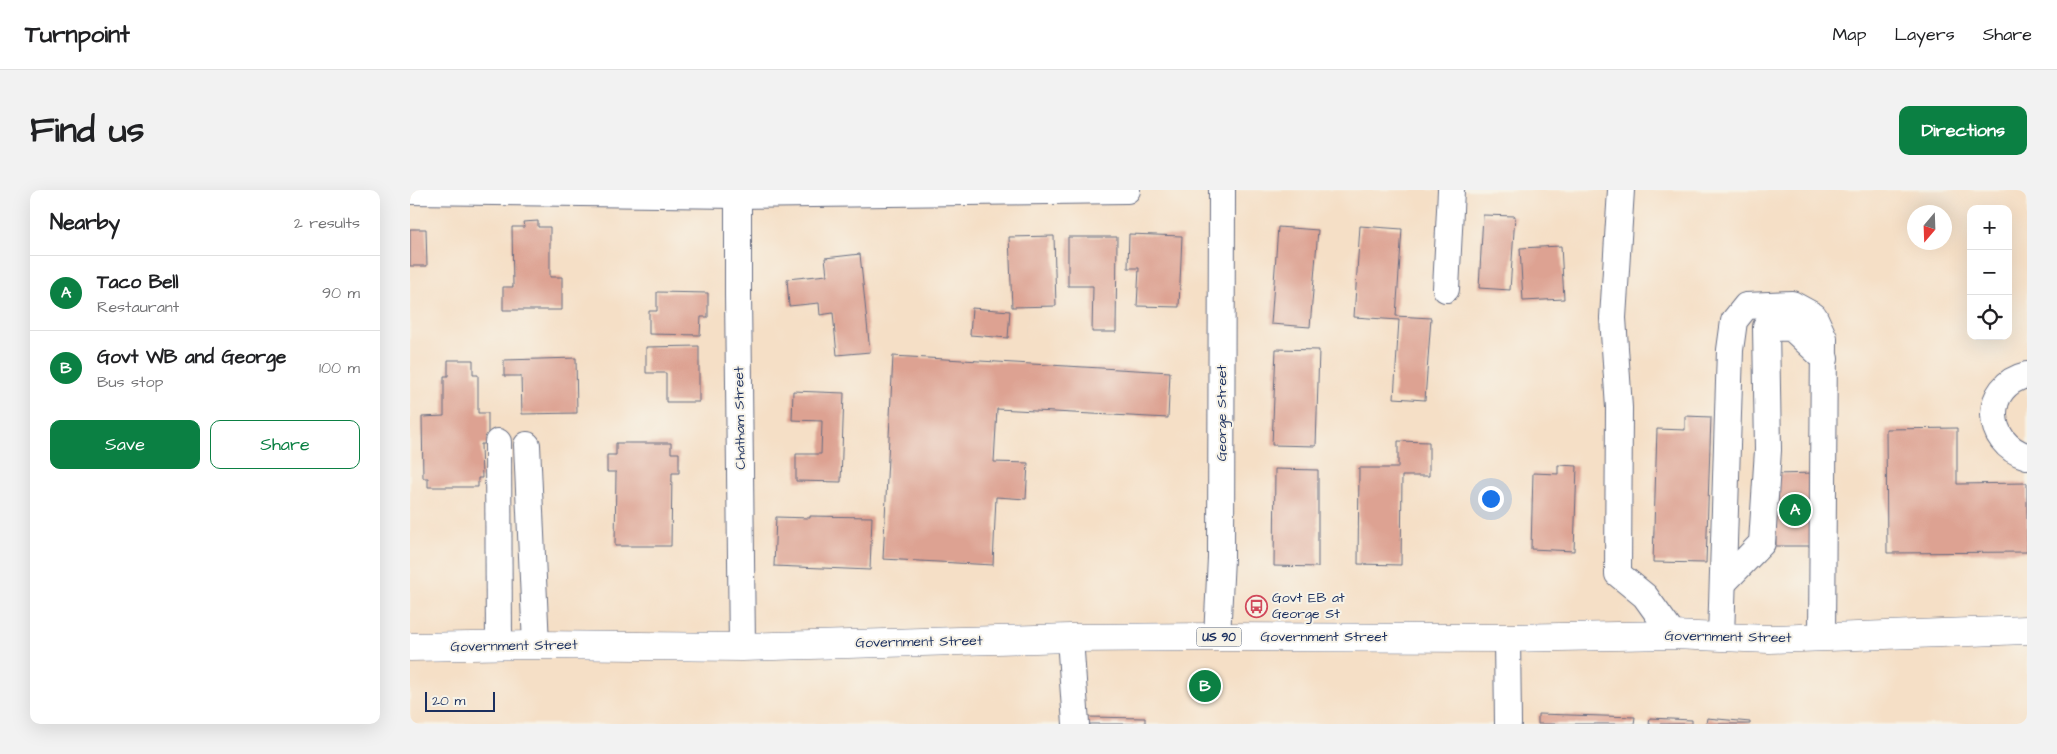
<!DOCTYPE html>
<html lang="en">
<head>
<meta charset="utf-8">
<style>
  body { margin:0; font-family:"Architects Daughter",sans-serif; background:#f2f2f2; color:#202124 }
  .controls { position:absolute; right:15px; top:15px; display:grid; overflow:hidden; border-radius:10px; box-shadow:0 5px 20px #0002 }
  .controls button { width:45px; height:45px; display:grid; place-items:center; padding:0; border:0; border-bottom:1px solid #e0e0e0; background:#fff; color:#202124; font:25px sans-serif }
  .compass { position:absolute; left:1497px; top:15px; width:45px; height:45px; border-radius:50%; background:#fff; box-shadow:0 5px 20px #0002; rotate:199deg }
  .scale { position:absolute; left:15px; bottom:12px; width:70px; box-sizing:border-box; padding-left:5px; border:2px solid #1b2f5e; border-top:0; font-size:14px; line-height:18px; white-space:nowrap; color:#1b2f5e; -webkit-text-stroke:4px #f7f3e8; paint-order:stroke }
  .you { position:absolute; left:1080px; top:308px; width:18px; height:18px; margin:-12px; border:4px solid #fff; border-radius:50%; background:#1a73e8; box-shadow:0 0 0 8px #1a73e833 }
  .badge { display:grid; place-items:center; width:32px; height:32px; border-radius:50%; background:#0b8043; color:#fff; font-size:16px; font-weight:700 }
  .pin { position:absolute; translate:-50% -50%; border:2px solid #fff; box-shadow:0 1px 5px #0006 }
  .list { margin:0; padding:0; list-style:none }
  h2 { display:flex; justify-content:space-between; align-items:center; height:65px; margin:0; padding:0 20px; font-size:21px }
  h2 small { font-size:16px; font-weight:400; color:#757577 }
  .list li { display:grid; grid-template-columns:32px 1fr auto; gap:15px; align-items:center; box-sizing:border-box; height:75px; padding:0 20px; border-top:1px solid #e0e0e0 }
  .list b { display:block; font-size:19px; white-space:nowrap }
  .list p { margin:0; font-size:16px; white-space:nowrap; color:#757577 }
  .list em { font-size:16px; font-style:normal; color:#757577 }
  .actions { display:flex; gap:10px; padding:15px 20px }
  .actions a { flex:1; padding:11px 0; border:1px solid #0b8043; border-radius:10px; text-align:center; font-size:18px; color:#0b8043 }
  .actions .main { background:#0b8043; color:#fff }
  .icon { flex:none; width:28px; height:28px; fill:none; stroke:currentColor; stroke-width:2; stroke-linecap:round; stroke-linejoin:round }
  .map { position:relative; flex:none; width:1617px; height:534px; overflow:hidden; border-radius:10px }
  header { display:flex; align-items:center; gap:30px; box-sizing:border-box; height:70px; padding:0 25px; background:#fff; border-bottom:1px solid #e0e0e0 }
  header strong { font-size:24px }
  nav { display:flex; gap:28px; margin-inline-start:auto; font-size:18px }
  .intro { display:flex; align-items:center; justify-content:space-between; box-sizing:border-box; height:120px; padding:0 30px }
  h1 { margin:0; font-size:35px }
  .button { padding:12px 22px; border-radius:10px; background:#0b8043; color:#fff; font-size:18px; font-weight:700 }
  main { display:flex; gap:30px; padding:0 30px }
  aside { flex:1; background:#fff; border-radius:10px; box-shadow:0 5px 20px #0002 }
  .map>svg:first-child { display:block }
  .building { fill:#dda292 }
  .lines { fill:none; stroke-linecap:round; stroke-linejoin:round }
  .minor-casing { stroke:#676d82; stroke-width:28 }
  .major-casing { stroke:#676d82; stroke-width:29 }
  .minor { stroke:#fff; stroke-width:26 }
  .major { stroke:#fff; stroke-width:28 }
  .labels { text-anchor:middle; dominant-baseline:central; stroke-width:4; stroke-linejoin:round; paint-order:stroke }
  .shield { fill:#f7f3e8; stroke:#5d6a87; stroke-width:1 }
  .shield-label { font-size:12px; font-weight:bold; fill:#1b2f5e }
  .street-label { font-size:14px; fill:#1b2f5e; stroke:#f7f3e8 }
  .poi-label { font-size:14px; fill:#1b2f5e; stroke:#f7f3e8; text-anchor:start }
</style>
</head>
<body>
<header>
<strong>Turnpoint</strong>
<nav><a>Map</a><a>Layers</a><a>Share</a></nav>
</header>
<div class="intro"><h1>Find us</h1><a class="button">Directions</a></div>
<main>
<aside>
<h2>Nearby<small>2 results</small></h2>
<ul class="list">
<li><span class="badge">A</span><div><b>Taco Bell</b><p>Restaurant</p></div><em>90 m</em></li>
<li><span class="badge">B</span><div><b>Govt WB and George</b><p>Bus stop</p></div><em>100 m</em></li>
</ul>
<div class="actions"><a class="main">Save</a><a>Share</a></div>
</aside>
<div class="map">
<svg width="1617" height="534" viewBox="0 0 1617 534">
  <rect width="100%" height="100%" fill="#f7f3e8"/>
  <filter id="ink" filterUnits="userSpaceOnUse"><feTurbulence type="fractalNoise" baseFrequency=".02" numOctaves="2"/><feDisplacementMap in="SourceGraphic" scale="10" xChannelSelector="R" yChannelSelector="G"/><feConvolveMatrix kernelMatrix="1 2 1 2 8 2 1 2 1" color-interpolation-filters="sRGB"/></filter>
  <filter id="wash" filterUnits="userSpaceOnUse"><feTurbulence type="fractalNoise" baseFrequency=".0096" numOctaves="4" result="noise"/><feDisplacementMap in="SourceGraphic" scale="20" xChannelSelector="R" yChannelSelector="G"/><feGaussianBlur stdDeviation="1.12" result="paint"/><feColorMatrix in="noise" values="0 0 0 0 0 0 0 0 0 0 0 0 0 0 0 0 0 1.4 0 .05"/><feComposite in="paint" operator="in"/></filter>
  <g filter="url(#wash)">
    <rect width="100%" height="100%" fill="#f5dfc6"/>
    <g id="blocks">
      <g class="building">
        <polygon points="1073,25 1105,26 1100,100 1069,98"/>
        <polygon points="128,31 128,37 140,37 140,87 152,87 152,120 93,120 93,97 103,97 102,37 114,37 113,32"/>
        <polygon points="950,36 992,39 986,126 1021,128 1015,210 984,208 989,130 944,127"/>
        <polygon points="868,37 908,40 900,137 861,134"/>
        <polygon points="0,39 16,39 17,76 0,76"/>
        <polygon points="719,44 772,46 769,117 727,116 729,78 718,78"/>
        <polygon points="644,46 646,116 602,117 599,47"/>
        <polygon points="658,47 707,47 706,142 682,142 683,96 658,96"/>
        <polygon points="1151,56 1154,109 1113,111 1110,58"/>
        <polygon points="450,64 460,162 427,165 423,123 410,125 409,113 379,116 377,89 417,85 415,68"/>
        <polygon points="247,102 298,103 298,127 291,127 290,145 239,144 239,121 247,121"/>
        <polygon points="562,118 600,121 598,148 560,145"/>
        <polygon points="289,156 289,212 256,212 256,183 236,183 236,157"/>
        <polygon points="866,159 909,160 906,256 862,255"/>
        <polygon points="483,166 760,182 758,228 587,219 584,272 618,273 616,309 586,307 583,375 473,369"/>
        <polygon points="166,168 167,223 112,224 111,186 94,186 94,170"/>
        <polygon points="38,170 63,170 63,185 68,185 68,223 78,223 78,254 71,254 72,288 68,288 68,297 18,297 18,288 13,288 12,227 34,226 34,186 38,186"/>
        <polygon points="383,201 434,203 431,292 386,291 386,264 411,264 412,231 382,230"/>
        <polygon points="1275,226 1301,227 1296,373 1243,372 1247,239 1275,240"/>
        <polygon points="1547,238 1547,294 1617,293 1617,362 1477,363 1476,239"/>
        <polygon points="988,251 1019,252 1019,286 992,286 991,375 948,374 949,278 988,278"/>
        <polygon points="206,253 261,253 261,263 269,263 269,283 262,283 261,356 205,356 206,282 197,282 197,265 206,265"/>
        <polygon points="1148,275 1167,276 1164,361 1121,359 1123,283 1148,284"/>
        <polygon points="865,279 908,280 908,377 864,376"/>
        <polygon points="1404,283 1405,356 1366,356 1365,284"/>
        <polygon points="400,326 462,327 460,380 364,376 366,327 400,328"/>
        <polygon points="1128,524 1225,527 1224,534 1128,534"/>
        <polygon points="676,527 735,528 735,534 676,534"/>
        <polygon points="1240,528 1282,530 1282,534 1239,534"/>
        <polygon points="1297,528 1340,532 1340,534 1296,534"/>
      </g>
    </g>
  </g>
  <g filter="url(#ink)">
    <use href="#blocks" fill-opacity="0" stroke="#676d82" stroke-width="1"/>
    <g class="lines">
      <defs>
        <g id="minor">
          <polyline points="328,0 328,105 332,457"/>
          <polyline points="1211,0 1203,128 1209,218 1208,384 1235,406 1263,445"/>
          <polyline points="0,1 328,5 717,0"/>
          <polyline points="1036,99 1041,0"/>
          <path d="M1617,185c-45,10 -43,69 0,81"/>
          <polyline points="88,252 89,456"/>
          <polyline points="117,255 126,455"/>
          <polyline points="1314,392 1352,353 1358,260 1356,137 1382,138 1415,169"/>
          <polyline points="807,447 811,368 812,0"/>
          <polyline points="1311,447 1320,160 1324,131 1336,116 1382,114 1404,126 1414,148 1412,447"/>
          <polyline points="660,448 666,534"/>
          <polyline points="1097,448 1098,534"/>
        </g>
        <polyline id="major" points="0,457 126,455 332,457 660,448 807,447 1097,448 1263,445 1359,449 1617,440"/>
      </defs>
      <use href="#minor" class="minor-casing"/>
      <use href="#major" class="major-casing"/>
      <use href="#minor" class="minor"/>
      <use href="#major" class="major"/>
    </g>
  </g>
  <defs>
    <symbol id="bus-ring" viewBox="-11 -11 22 22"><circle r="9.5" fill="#f7f3e8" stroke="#d1495b" stroke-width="1.5"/><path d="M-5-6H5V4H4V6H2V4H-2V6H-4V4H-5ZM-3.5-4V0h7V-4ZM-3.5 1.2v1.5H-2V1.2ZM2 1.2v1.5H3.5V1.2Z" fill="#d1495b"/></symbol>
  </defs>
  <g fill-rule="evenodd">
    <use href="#bus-ring" x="834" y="404" width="25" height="25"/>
  </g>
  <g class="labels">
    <rect class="shield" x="786.5" y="437.5" width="45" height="19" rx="4"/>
    <g class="shield-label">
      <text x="809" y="447">US 90</text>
    </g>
    <g class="street-label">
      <text transform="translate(812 223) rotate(-90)">George Street</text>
      <text transform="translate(330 228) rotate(-91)">Chatham Street</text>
      <text x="914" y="447">Government Street</text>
      <text transform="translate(1318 447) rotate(1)">Government Street</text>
      <text transform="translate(509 452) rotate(-1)">Government Street</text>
      <text transform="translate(104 456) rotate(-1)">Government Street</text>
    </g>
    <g class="poi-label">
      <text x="862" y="408">Govt EB at<tspan x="862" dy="16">George St</tspan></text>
    </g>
  </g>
</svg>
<div class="controls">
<button>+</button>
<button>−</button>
<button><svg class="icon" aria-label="locate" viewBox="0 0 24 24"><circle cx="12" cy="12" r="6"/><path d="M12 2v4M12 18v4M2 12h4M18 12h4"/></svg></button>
</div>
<svg class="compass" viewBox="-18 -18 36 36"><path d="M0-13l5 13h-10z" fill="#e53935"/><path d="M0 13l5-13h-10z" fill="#757577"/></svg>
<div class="scale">20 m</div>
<div class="you"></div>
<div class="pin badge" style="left:1385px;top:320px">A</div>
<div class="pin badge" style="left:795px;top:496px">B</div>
</div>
</main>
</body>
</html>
